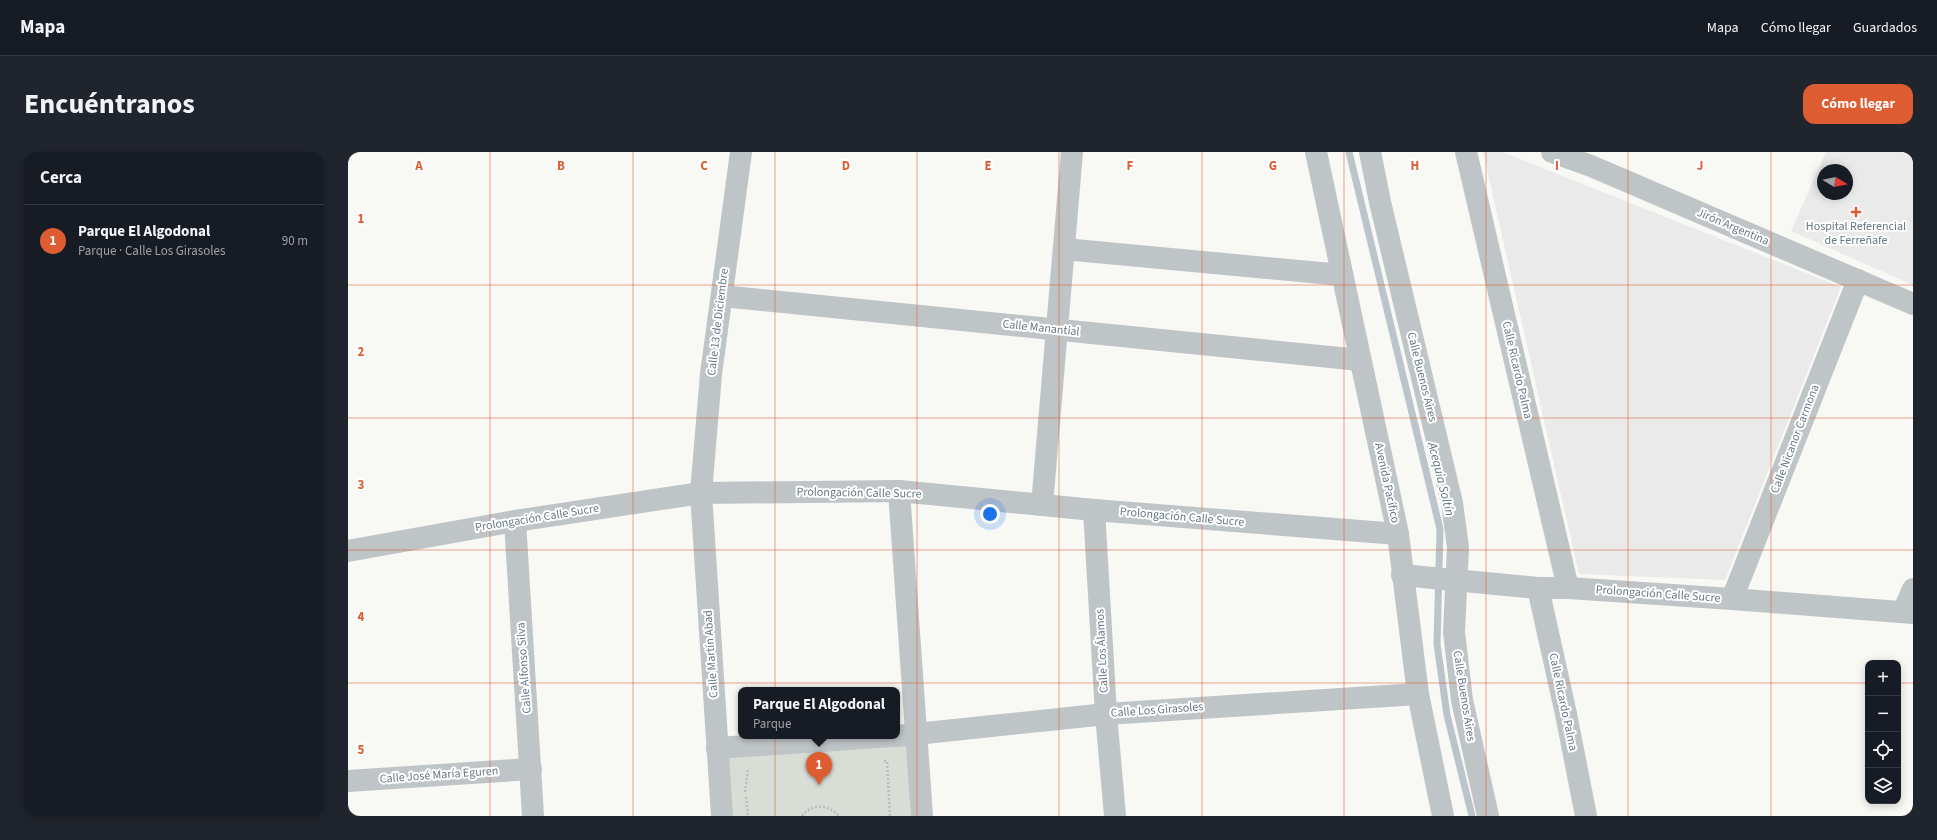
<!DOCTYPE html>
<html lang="es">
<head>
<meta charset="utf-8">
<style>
  body { margin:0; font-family:"Source Sans 3",sans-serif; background:#20242c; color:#f1f3f6 }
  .controls { position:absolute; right:12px; bottom:12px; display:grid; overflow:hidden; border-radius:8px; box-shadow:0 2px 10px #0003 }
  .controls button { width:36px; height:36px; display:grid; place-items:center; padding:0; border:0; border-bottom:1px solid #363941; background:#171b24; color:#f1f3f6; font:20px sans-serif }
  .compass { position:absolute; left:1469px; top:12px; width:36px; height:36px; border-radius:50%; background:#171b24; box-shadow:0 2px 10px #0003; rotate:100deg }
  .you { position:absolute; left:642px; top:362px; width:14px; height:14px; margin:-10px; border:3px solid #fff; border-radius:50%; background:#1a73e8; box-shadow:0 0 0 6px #1a73e833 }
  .badge { display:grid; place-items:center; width:26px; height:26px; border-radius:50%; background:#dd5c31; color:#fff; font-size:13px; font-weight:700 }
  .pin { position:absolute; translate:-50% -33px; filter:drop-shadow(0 1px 2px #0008) }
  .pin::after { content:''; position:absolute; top:21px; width:14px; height:12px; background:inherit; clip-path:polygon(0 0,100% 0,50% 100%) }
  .popup { position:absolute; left:390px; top:535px; width:162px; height:52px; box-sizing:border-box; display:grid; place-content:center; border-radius:8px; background:#171b24; filter:drop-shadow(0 1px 3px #0005); font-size:13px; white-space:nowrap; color:#9ea1a6 }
  .popup b { font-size:15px; color:#f1f3f6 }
  .popup::after { content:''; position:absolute; left:50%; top:100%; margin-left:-8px; border:8px solid transparent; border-top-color:#171b24 }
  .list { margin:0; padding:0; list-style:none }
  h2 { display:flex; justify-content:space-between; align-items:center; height:52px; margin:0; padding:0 16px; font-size:17px }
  h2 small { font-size:13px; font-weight:400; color:#9ea1a6 }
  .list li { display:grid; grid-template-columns:26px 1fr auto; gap:12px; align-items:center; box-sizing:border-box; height:72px; padding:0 16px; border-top:1px solid #363941 }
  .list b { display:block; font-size:15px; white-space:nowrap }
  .list p { margin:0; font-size:13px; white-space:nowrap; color:#9ea1a6 }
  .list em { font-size:13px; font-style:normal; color:#9ea1a6 }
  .icon { flex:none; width:22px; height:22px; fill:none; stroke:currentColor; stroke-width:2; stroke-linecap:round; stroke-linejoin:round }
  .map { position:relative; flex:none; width:1565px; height:664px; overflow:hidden; border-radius:12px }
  header { display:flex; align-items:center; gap:24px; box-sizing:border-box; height:56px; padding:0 20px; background:#171b24; border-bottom:1px solid #363941 }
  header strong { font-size:19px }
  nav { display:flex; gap:22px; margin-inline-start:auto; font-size:14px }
  .intro { display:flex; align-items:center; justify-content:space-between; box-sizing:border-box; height:96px; padding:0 24px }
  h1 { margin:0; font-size:28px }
  .button { padding:10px 18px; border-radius:12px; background:#dd5c31; color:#fff; font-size:14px; font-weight:700 }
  main { display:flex; gap:24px; padding:0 24px }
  aside { flex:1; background:#171b24; border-radius:12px; box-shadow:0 2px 10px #0003 }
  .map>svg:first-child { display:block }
  .built { fill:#e9eae9; fill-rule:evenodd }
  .green { fill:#d8ddd5 }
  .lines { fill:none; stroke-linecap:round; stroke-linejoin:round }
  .stream { stroke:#bbc4ca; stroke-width:7 }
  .path { stroke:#babdbf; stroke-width:2.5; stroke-dasharray:2 2; stroke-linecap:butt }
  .minor { stroke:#bfc4c7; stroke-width:22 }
  .grid { fill:none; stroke:#dd5c31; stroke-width:1; stroke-opacity:0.55 }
  .poi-dot { fill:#dd5c31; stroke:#fff; stroke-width:1.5 }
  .labels { text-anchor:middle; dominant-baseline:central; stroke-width:4; stroke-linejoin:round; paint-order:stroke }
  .poi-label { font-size:12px; fill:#687885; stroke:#fff }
  .street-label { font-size:12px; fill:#687885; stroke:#fff }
  .water-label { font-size:13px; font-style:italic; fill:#647881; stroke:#fff }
  .grid-label { font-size:13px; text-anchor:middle; font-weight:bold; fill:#dd5c31; stroke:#fff; stroke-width:4; stroke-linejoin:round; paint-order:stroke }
</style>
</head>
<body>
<header>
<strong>Mapa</strong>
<nav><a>Mapa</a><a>Cómo llegar</a><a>Guardados</a></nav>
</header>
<div class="intro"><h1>Encuéntranos</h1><a class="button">Cómo llegar</a></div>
<main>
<aside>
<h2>Cerca<small></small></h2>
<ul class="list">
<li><span class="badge">1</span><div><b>Parque El Algodonal</b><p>Parque · Calle Los Girasoles</p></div><em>90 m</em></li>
</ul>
</aside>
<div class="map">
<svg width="1565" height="664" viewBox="0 0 1565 664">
  <rect width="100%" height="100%" fill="#f8f8f5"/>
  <g class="built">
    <polygon points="1135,0 1155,0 1493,135 1377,428 1231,422"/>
    <path d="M1478,0h87v133l-122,-54zM1475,18h24v24h-24z"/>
  </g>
  <polygon class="green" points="562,593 566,664 380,664 375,602"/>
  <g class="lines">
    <polyline class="stream" points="1001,0 1092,377 1089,492 1099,563 1124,664"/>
    <g class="path">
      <polyline points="536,609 539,609 542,664"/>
      <polyline points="397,640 400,617"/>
      <polyline points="398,645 400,664"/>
      <path d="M454,664c10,-13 26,-12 37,0"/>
    </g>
    <g class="minor">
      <polyline points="968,0 1050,382 1070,542 1095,664"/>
      <polyline points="1022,0 1032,50 1104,351 1110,395 1106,480 1114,548 1140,664"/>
      <polyline points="1118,0 1220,436"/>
      <polyline points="1204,0 1243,14 1565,152"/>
      <polyline points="716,97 994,123"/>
      <polyline points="374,144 1012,208"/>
      <polyline points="551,339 574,664"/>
      <polyline points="694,353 724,0"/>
      <polyline points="746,358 758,562 767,664"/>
      <polyline points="167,369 185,664"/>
      <polyline points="0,399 167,369 353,341 551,339 746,358 1050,382"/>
      <polyline points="1054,423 1190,436 1220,436 1384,447 1565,461"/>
      <polyline points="1190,436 1218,562 1238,664"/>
      <polyline points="1384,447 1510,128"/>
      <polyline points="1555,460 1565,437"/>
      <polyline points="549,584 758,562 1070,542"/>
      <polyline points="369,596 545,584"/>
      <polyline points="0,629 183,617"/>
      <polyline points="374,664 353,341 363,222 393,0"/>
    </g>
  </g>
  <path class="grid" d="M142,0v664M285,0v664M427,0v664M569,0v664M711,0v664M854,0v664M996,0v664M1138,0v664M1280,0v664M1423,0v664M0,133h1565M0,266h1565M0,398h1565M0,531h1520M1550,531h15"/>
  <path class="poi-dot" d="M1506 54h4v4h4v4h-4v4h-4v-4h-4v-4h4z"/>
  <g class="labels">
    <g class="poi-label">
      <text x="1508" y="74">Hospital Referencial<tspan x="1508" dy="14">de Ferreñafe</tspan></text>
    </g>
    <g class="street-label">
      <text transform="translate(1385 75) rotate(23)">Jirón Argentina</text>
      <text transform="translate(370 170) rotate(-83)">Calle 13 de Diciembre</text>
      <text transform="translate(693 176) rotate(6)">Calle Manantial</text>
      <text transform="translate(1169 218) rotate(77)">Calle Ricardo Palma</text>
      <text transform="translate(1074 225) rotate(76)">Calle Buenos Aires</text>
      <text transform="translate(1447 287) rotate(-69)">Calle Nicanor Carmona</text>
      <text transform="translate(1039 331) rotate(78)">Avenida Pacífico</text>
      <text transform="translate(511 341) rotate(1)">Prolongación Calle Sucre</text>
      <text transform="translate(834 365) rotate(5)">Prolongación Calle Sucre</text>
      <text transform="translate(189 366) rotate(-9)">Prolongación Calle Sucre</text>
      <text transform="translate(1310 442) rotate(4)">Prolongación Calle Sucre</text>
      <text transform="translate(754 499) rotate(-93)">Calle Los Álamos</text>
      <text transform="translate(363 502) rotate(-94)">Calle Martín Abad</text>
      <text transform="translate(176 516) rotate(-94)">Calle Alfonso Silva</text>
      <text transform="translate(1116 544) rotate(81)">Calle Buenos Aires</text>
      <text transform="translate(1215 550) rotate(78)">Calle Ricardo Palma</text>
      <text transform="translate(809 558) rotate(-4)">Calle Los Girasoles</text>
      <text transform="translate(91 623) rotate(-4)">Calle José María Eguren</text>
    </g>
    <g class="water-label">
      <text transform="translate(1093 327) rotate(76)">Acequia Soltín</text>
    </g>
  </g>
  <g class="grid-label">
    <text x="71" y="18">A</text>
    <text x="213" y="18">B</text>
    <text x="356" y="18">C</text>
    <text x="498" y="18">D</text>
    <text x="640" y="18">E</text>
    <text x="782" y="18">F</text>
    <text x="925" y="18">G</text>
    <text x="1067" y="18">H</text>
    <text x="1209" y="18">I</text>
    <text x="1352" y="18">J</text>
    <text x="13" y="71">1</text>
    <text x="13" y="204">2</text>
    <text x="13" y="337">3</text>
    <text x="13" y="469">4</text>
    <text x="13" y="602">5</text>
  </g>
</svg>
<div class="controls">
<button>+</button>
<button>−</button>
<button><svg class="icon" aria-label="locate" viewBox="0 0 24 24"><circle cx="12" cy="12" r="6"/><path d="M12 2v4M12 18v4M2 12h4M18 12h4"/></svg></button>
<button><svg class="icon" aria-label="layers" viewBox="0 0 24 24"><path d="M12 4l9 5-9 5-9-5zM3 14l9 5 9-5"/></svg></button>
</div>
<svg class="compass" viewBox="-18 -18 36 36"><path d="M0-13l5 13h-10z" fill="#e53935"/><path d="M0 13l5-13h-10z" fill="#9ea1a6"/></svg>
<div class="you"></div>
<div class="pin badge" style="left:471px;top:633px">1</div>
<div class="popup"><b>Parque El Algodonal</b>Parque</div>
</div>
</main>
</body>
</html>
